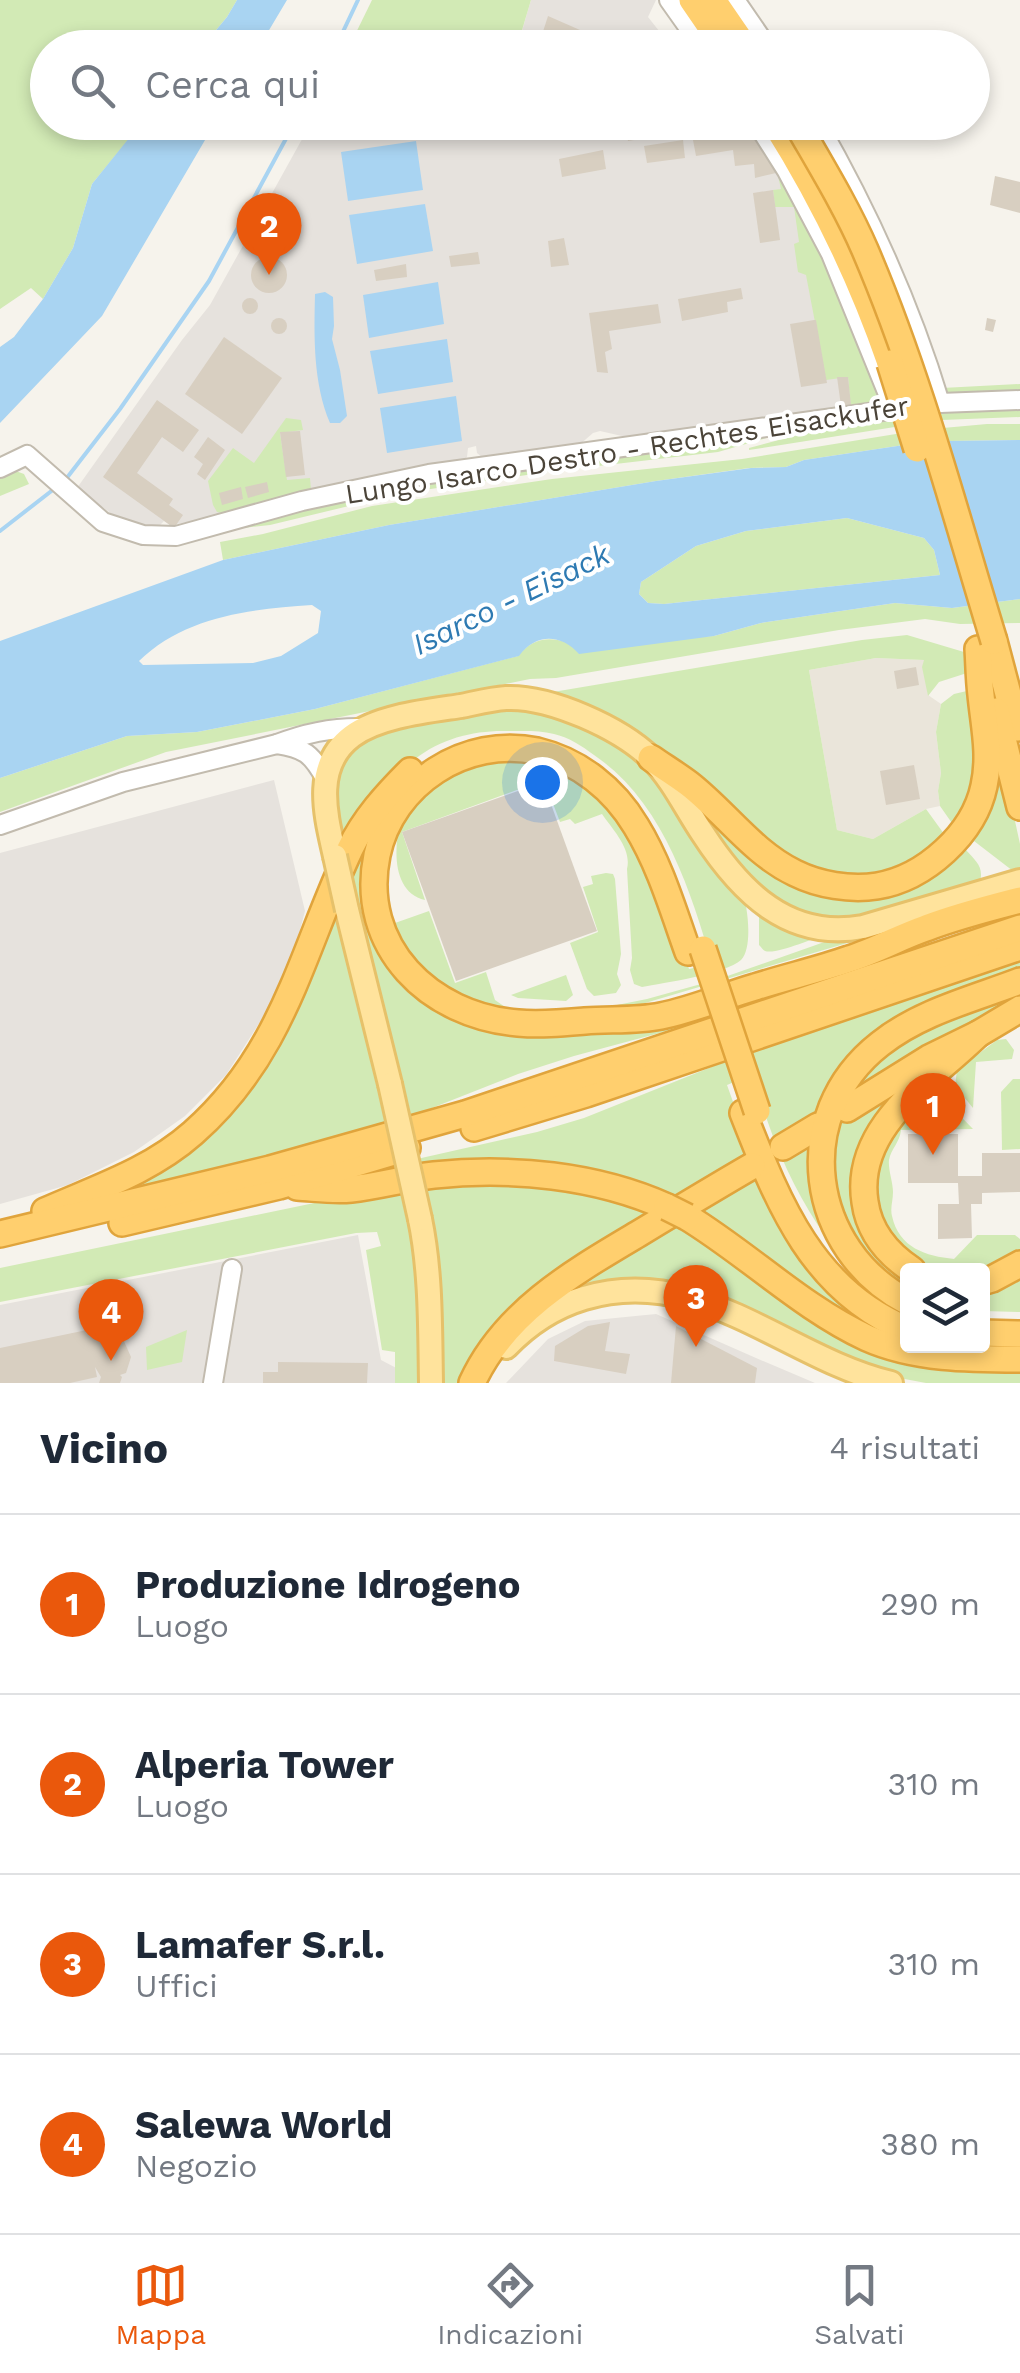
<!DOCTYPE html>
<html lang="it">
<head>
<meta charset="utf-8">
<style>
  body { margin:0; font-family:"Work Sans",sans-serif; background:#f2f2f3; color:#1f2937 }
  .controls { position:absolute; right:30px; bottom:30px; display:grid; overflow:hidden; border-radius:10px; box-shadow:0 5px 15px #0003 }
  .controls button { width:90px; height:90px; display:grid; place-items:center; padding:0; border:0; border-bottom:2px solid #e0e1e3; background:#fff; color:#1f2937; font:50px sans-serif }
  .you { position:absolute; left:542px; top:782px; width:35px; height:35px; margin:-25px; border:8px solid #fff; border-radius:50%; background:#1a73e8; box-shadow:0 0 0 15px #1a73e833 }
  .badge { display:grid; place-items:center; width:65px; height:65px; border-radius:50%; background:#ea580c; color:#fff; font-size:32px; font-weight:700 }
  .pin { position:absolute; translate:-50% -82px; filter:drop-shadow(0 2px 5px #0008) }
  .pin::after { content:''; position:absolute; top:52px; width:35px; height:30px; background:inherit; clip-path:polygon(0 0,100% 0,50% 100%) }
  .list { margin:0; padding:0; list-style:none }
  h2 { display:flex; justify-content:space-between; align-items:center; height:130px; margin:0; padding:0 40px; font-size:42px }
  h2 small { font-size:32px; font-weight:400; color:#747a83 }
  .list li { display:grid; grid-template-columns:65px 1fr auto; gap:30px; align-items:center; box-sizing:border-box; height:180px; padding:0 40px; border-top:2px solid #e0e1e3 }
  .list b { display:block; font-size:38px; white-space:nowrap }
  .list p { margin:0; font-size:32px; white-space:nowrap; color:#747a83 }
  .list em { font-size:32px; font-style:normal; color:#747a83 }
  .icon { flex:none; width:55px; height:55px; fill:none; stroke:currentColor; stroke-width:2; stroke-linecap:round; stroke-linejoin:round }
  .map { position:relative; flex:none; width:1020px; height:1383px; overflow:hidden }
  .search { position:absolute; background:#fff; box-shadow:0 5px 15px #0003; left:30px; right:30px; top:30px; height:110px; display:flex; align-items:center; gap:25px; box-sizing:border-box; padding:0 35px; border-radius:55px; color:#747a83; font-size:38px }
  .sheet { height:850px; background:#fff }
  nav { display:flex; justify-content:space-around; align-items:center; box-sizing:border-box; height:140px; border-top:2px solid #e0e1e3; background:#fff; font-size:28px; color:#747a83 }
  nav a { display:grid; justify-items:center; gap:5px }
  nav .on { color:#ea580c }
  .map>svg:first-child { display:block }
  .residential { fill:#eae5da }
  .industrial { fill:#e6e2dd }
  .green { fill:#d2eab5; fill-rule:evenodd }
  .water { fill:#a9d4f2; fill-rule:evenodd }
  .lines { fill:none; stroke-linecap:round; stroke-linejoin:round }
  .stream { stroke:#a9d4f2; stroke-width:4 }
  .building { fill:#d8cfc1 }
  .minor-casing { stroke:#c2bbae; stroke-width:22 }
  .major-casing { stroke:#e6c16a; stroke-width:28 }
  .highway-casing { stroke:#e0a43c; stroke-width:30 }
  .minor { stroke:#fff; stroke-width:18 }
  .major { stroke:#ffe39c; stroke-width:22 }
  .highway { stroke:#ffcf6e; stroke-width:25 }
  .major-bridge-casing { stroke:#e6c16a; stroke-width:28; stroke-linecap:butt }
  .highway-bridge-casing { stroke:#e0a43c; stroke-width:30; stroke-linecap:butt }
  .major-bridge { stroke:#ffe39c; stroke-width:22 }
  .highway-bridge { stroke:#ffcf6e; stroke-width:25 }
  .labels { text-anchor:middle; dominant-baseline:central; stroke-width:8; stroke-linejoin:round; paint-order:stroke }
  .street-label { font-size:28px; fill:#4b4439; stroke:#fff }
  .water-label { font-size:30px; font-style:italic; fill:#2e7ab2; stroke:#fff }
</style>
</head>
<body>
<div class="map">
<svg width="1020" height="1383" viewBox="0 0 1020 1383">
  <rect width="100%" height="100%" fill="#f6f3ec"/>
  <polygon class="residential" points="876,658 925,660 928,695 941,704 936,732 941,773 938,791 940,806 926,809 873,839 837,830 809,670"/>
  <g class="industrial">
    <polygon points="531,0 656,0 648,17 663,36 688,35 697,48 517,48"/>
    <polygon points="311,123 751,123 775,163 853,325 877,394 881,393 880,403 815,414 753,419 635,439 600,431 593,433 578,446 483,458 477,453 476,446 468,448 467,457 461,463 377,475 226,514 177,524 174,528 164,521 159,526 141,524 116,517 77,488 182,340 210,305"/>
    <polygon points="274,780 305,911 284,991 258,1025 226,1075 185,1116 134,1152 68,1185 0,1204 0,853"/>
    <polygon points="358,1235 381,1360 425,1383 0,1383 0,1305"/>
    <polygon points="656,1314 756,1358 815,1383 506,1383 548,1339 585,1321"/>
  </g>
  <g class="green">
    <polygon points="0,0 237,0 227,17 202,47 48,48 48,122 142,123 92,184 73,248 43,299 31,288 0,309"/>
    <polygon points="372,0 531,0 517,47 349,47"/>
    <polygon points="775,163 816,239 853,325 877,394 881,393 880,403 851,409 848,377 826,380 806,275 798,272 794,244 799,242 794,207 775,207 773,190 781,189"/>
    <polygon points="1020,384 1020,394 943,397 942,388"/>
    <polygon points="1020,408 1020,417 942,420 939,410"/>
    <polygon points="898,415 901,426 749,450 749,448 805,433 814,427"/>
    <polygon points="286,418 301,420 303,430 280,433 287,480 310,478 311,490 306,493 226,514 217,512 213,505 208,481 233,448 254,463"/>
    <polygon points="987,424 1020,424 1020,440 947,441 943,428"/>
    <polygon points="902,433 904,445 804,460 786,467 749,468 656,481 389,525 223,560 220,542 263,534 372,506 552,479 742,459"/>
    <polygon points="780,434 718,452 547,472 403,493 270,525 243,528 295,510 403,485"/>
    <polygon points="13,470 24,474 29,484 0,496 0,476"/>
    <polygon points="847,518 924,538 934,550 940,575 664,604 648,603 639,594 641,582 696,546 746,531"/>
    <path d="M1020,599v24l-60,1 -35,-5 -86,11 -283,48 -26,1 -364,73 -166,60v-34l127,-42 70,-4 118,-23 203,-53c14,-18 31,-20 51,-13l145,-7 47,-13 134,-20 57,5z"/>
    <polygon points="907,635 964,652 967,673 939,682 928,696 922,667 924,660 876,658 809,670 837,830 873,839 926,809 947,838 899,872 834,878 788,861 676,762 622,721 553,692 862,640"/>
    <polygon points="971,690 980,741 972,794 954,826 940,806 938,791 941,773 936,732 941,704 954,694"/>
    <path d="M495,707l47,3 65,26 35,26 100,129c6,15 11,57 -1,69 -15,14 -78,23 -99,27l-8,-3 -4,-14 2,-12 -5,-89c5,-20 -14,-39 -25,-55l-27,10 -5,-5 -10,3 -16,-42 -142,52 23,68c-40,-9 -31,-75 -15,-101l69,-45 74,5 71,58 47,96 18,56 23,-5c-22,-76 -50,-163 -118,-209 -12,-9 -26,-18 -40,-21 -15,-4 -31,-3 -46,-3 -33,-1 -66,7 -93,28 -10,7 -16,20 -23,30 -17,23 -33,46 -49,68l-13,-65 13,-31 9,-11 8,-7 28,-14z"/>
    <path d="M999,748l21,96v27h-7l-39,-30 -8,9c10,11 18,17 14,32l-133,38 -44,-5 -27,-14 -37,-34 -46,-65 111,79 123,-10z"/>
    <path d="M367,833l28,130 114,65 253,-38 144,-38 -202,69 -130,35 -56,18 -114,45 -315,83 140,-95zM339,914l56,167 -19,2z"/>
    <polygon points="606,873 613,874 615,879 621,954 617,974 621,985 616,993 594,996 587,989 570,943 598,932 583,887 593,884 591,876"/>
    <polygon points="979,904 625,1009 505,1016 433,987 386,923 387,906 395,923 429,911 455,983 486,972 495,1000 508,1009 587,1011 647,999 719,979 847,934"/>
    <path d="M759,908l67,26c-12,4 -50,21 -61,17 -2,-1 -4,-4 -6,-6z"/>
    <polygon points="1020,961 1020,976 909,1018 822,1119 776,1145 751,1075 727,1085 752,1155 676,1204 419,1170 417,1159 537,1132 584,1118 719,1064"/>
    <polygon points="566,975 573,995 566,1001 518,998 511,995"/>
    <polygon points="1020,988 1020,997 844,1100 891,1043"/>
    <polygon points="1006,1039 1014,1050 1012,1059 976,1062 973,1108 955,1086 957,1070 997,1040"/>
    <polygon points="922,1070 857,1190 907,1273 907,1292 854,1244 830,1183 834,1124"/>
    <polygon points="1013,1079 1020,1079 1020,1149 1002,1150 1001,1092"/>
    <path d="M931,1086l42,43 -72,1c-1,12 -10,19 -12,30 -1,10 4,22 4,32 0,9 -3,16 -1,24 7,32 34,40 62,43l23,-24h38l5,4v18l-38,13h-52l-18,-8 -32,-36 -7,-56 4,-15z"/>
    <path d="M820,1133l25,129c-27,-33 -47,-67 -64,-106z"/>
    <polygon points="758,1169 773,1201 907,1343 846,1319 693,1209"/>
    <polygon points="522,1177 660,1212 570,1272 475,1383 395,1383 395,1352 382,1350 366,1250 381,1246 377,1232 356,1233 0,1302 0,1268 401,1185"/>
    <polygon points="675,1220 822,1319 1020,1363 1020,1383 926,1383 894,1377 712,1299 563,1300 587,1271"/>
    <polygon points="1020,1272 1020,1312 983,1311 982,1287"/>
    <polygon points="187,1330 182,1362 147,1370 146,1347"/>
  </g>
  <g class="water">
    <polygon points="237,0 287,0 259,47 202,47 227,17"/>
    <polygon points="142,122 215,123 102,316 0,423 0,347 14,337 43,299 73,248 92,184"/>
    <polygon points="333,123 412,123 412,128 335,139"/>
    <polygon points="416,141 423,190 348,201 341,152"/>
    <polygon points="425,204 433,251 357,264 349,215"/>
    <polygon points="438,282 444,324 369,338 363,295"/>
    <path d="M325,292l8,5 1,29 -2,13 8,31 7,46 -7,7h-10c-17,-40 -16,-86 -15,-129z"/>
    <polygon points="447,339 453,382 378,394 370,351"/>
    <polygon points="456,396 462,441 387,453 380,408"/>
    <path d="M1020,440v159l-68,9 -57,-5 -134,20 -47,13 -135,18c-18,-20 -43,-21 -60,2l-204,53 -118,23 -70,4 -127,42v-137l223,-81 166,-35 267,-44 95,-13 35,-1 18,-7 100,-15 43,-4zM847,518l77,20 10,12 6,25 -276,29 -16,-1 -9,-9 2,-12 55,-36 50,-15zM312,605l9,6 -3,22 -37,23 -28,7 -110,2 -4,-4c46,-45 112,-52 173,-56z"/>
  </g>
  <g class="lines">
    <g class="stream">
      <polyline points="340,38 358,0"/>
      <polyline points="66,479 120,409 209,281 295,122"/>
      <polyline points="0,531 54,489"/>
    </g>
  </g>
  <g class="building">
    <polygon points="548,16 580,30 574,48 548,48 539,44"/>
    <polygon points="625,122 698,122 699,129 628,141"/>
    <polygon points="728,122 751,122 775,163 776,173 755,178 754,164 735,166 733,150 696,156 693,140 716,136 714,128"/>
    <polygon points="683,140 685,158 647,163 644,146"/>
    <polygon points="603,150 606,169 562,177 559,159"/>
    <polygon points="995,176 1020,182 1020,213 990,205"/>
    <polygon points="773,190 780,240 760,243 753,193"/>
    <polygon points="564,238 569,265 551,267 548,241"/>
    <polygon points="478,252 480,264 451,267 449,256"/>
    <circle cx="269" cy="275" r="18"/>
    <polygon points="406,264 407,277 376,281 374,270"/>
    <polygon points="741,288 743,299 727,302 728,312 682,321 678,299"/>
    <circle cx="250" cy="306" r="8"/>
    <polygon points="658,304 661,323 609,331 612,349 605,352 608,373 597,372 589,313"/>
    <circle cx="279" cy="326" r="8"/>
    <polygon points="987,318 996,320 993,332 985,330"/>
    <polygon points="814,320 816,320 827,383 801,387 790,324"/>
    <polygon points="224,337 282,378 242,434 185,394"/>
    <polygon points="837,377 848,377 851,405 841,406"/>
    <polygon points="157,400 199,430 183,452 162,437 137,473 173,499 169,505 183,515 174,528 103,477"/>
    <polygon points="300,431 305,475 286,477 280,432"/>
    <polygon points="208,437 225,450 205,480 197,474 203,464 194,457"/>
    <polygon points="267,482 269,492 248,498 245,487"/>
    <polygon points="241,487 243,499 222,505 219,493"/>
    <polygon points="916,667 919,685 897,689 894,671"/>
    <polygon points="914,765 920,799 886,805 880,771"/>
    <polygon points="543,782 597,931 456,981 402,832"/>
    <polygon points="908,1134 958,1134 958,1176 982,1176 982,1153 1020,1153 1020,1192 982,1193 982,1204 971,1204 972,1238 938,1239 938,1204 959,1204 958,1183 908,1183"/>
    <polygon points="610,1322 605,1351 630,1354 626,1374 554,1361 555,1346 588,1326"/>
    <polygon points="676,1326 757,1368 755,1383 671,1383"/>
    <polygon points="112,1329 123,1339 131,1357 126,1373 120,1375 122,1377 120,1383 99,1383 101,1377 95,1367 97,1377 70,1383 0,1383 0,1348 87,1330 88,1334"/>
    <polygon points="278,1362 368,1363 367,1383 263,1383 263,1372 278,1372"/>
  </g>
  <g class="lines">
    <defs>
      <g id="minor">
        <polyline points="669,0 703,48"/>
        <polyline points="735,0 768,48"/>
        <polyline points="756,122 787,171 831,254 892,404"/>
        <path d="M817,122c52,91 93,181 123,281"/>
        <polyline points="0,468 27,455 103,522 143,535 176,536 302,501 429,474 940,403 1020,400"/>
        <path d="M277,744c27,4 35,10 48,34"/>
        <path d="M0,825l123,-43 154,-38c28,-11 57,-17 87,-16"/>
        <polyline points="213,1383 232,1269"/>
      </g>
      <g id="major">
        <path d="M335,856c-9,-40 -23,-90 17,-120 27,-20 76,-25 109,-30 15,-3 30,-7 45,-8 44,-2 114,30 145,60 22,22 35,51 52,76 37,57 85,107 160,93l157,-46"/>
        <polyline points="347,910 390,1084"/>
        <path d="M420,1219c11,53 10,109 11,164"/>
        <path d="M506,1347c22,-23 48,-40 78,-49 116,-35 202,60 307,85"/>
      </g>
      <g id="highway">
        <polyline points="692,0 725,48"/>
        <polyline points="713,0 746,48"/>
        <path d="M774,122c48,76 87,157 116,241"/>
        <polyline points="994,641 1017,728"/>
        <polyline points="996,711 1020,807"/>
        <path d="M651,758c13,9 26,17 38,26 36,28 64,69 106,89 24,12 55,17 82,13 48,-8 97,-52 107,-100 7,-31 0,-60 -3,-91 -2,-16 -2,-31 -3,-46"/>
        <path d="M688,952c-15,-42 -28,-87 -52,-126 -22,-37 -57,-65 -99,-75 -71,-15 -145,32 -160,104 -19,92 53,161 141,168 23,2 44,0 67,-2 25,-2 52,0 76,-5 31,-6 63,-20 94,-29 31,-10 63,-17 94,-28 26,-8 51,-22 77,-31 31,-12 63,-20 94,-28"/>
        <polyline points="847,1109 929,1058 978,1034 1020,1009"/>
        <path d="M743,1113c35,89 69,178 165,217"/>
        <polyline points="474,1128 586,1094 1020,947"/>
        <polyline points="783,1147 818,1126"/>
        <path d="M297,1187c18,1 37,4 54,2 28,-3 55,-11 83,-14 77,-8 162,0 233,32"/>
        <path d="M45,1211c52,-23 105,-40 148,-78 91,-80 108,-180 157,-284 14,-30 37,-55 60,-78"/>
        <path d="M687,1217c62,38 114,90 180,121 47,21 103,21 153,21"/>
        <polyline points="122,1223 279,1186 407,1148"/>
        <polyline points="0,1234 270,1169 465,1114 1020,928"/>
        <path d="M912,1270c-24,-16 -43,-38 -47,-68 -12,-75 66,-122 113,-168"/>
        <polyline points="982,1282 992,1279 1020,1264"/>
        <path d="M908,1302c-100,-52 -119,-187 -28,-258 40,-32 93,-45 140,-63"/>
        <polyline points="982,1333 1020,1334"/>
        <path d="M472,1383c32,-71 102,-111 166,-149 38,-23 76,-46 114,-68"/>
      </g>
    </defs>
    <use href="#minor" class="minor-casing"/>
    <use href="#major" class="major-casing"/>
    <use href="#highway" class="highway-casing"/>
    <use href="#minor" class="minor"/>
    <use href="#major" class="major"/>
    <use href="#highway" class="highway"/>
    <defs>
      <g id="major-bridge">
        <polyline points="335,856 347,910"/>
        <polyline points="390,1084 420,1219"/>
      </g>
      <g id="highway-bridge">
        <path d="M796,122c24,42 50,84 69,128 54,126 89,260 129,391"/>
        <polyline points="890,363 917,449"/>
        <polyline points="703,949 757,1111"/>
        <polyline points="667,1207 687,1217"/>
      </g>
    </defs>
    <use href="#major-bridge" class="major-bridge-casing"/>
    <use href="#highway-bridge" class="highway-bridge-casing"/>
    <use href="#major-bridge" class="major-bridge"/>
    <use href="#highway-bridge" class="highway-bridge"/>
  </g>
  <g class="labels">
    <g class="street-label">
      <text transform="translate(627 450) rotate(-9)">Lungo Isarco Destro - Rechtes Eisackufer</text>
    </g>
    <g class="water-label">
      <text transform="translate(511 599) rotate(-26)">Isarco - Eisack</text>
    </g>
  </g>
</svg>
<div class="controls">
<button><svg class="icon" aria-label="layers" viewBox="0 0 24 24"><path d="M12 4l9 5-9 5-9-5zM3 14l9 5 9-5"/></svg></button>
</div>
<div class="you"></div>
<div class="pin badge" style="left:933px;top:1155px">1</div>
<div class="pin badge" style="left:269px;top:275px">2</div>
<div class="pin badge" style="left:696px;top:1347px">3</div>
<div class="pin badge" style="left:111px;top:1361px">4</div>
<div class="search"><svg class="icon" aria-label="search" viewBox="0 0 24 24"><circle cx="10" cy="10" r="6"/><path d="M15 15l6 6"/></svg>Cerca qui</div>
</div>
<section class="sheet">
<h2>Vicino<small>4 risultati</small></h2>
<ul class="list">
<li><span class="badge">1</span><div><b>Produzione Idrogeno</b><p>Luogo</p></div><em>290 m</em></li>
<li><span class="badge">2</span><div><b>Alperia Tower</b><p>Luogo</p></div><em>310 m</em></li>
<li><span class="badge">3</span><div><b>Lamafer S.r.l.</b><p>Uffici</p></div><em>310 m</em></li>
<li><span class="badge">4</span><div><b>Salewa World</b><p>Negozio</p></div><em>380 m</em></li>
</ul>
</section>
<nav>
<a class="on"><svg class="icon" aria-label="map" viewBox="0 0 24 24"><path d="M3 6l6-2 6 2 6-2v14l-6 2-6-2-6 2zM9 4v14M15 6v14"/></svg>Mappa</a>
<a><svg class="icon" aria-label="directions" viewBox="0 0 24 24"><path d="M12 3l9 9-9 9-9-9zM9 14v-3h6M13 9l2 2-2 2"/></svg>Indicazioni</a>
<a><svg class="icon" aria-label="saved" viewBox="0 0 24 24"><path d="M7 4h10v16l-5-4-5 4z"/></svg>Salvati</a>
</nav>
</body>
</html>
